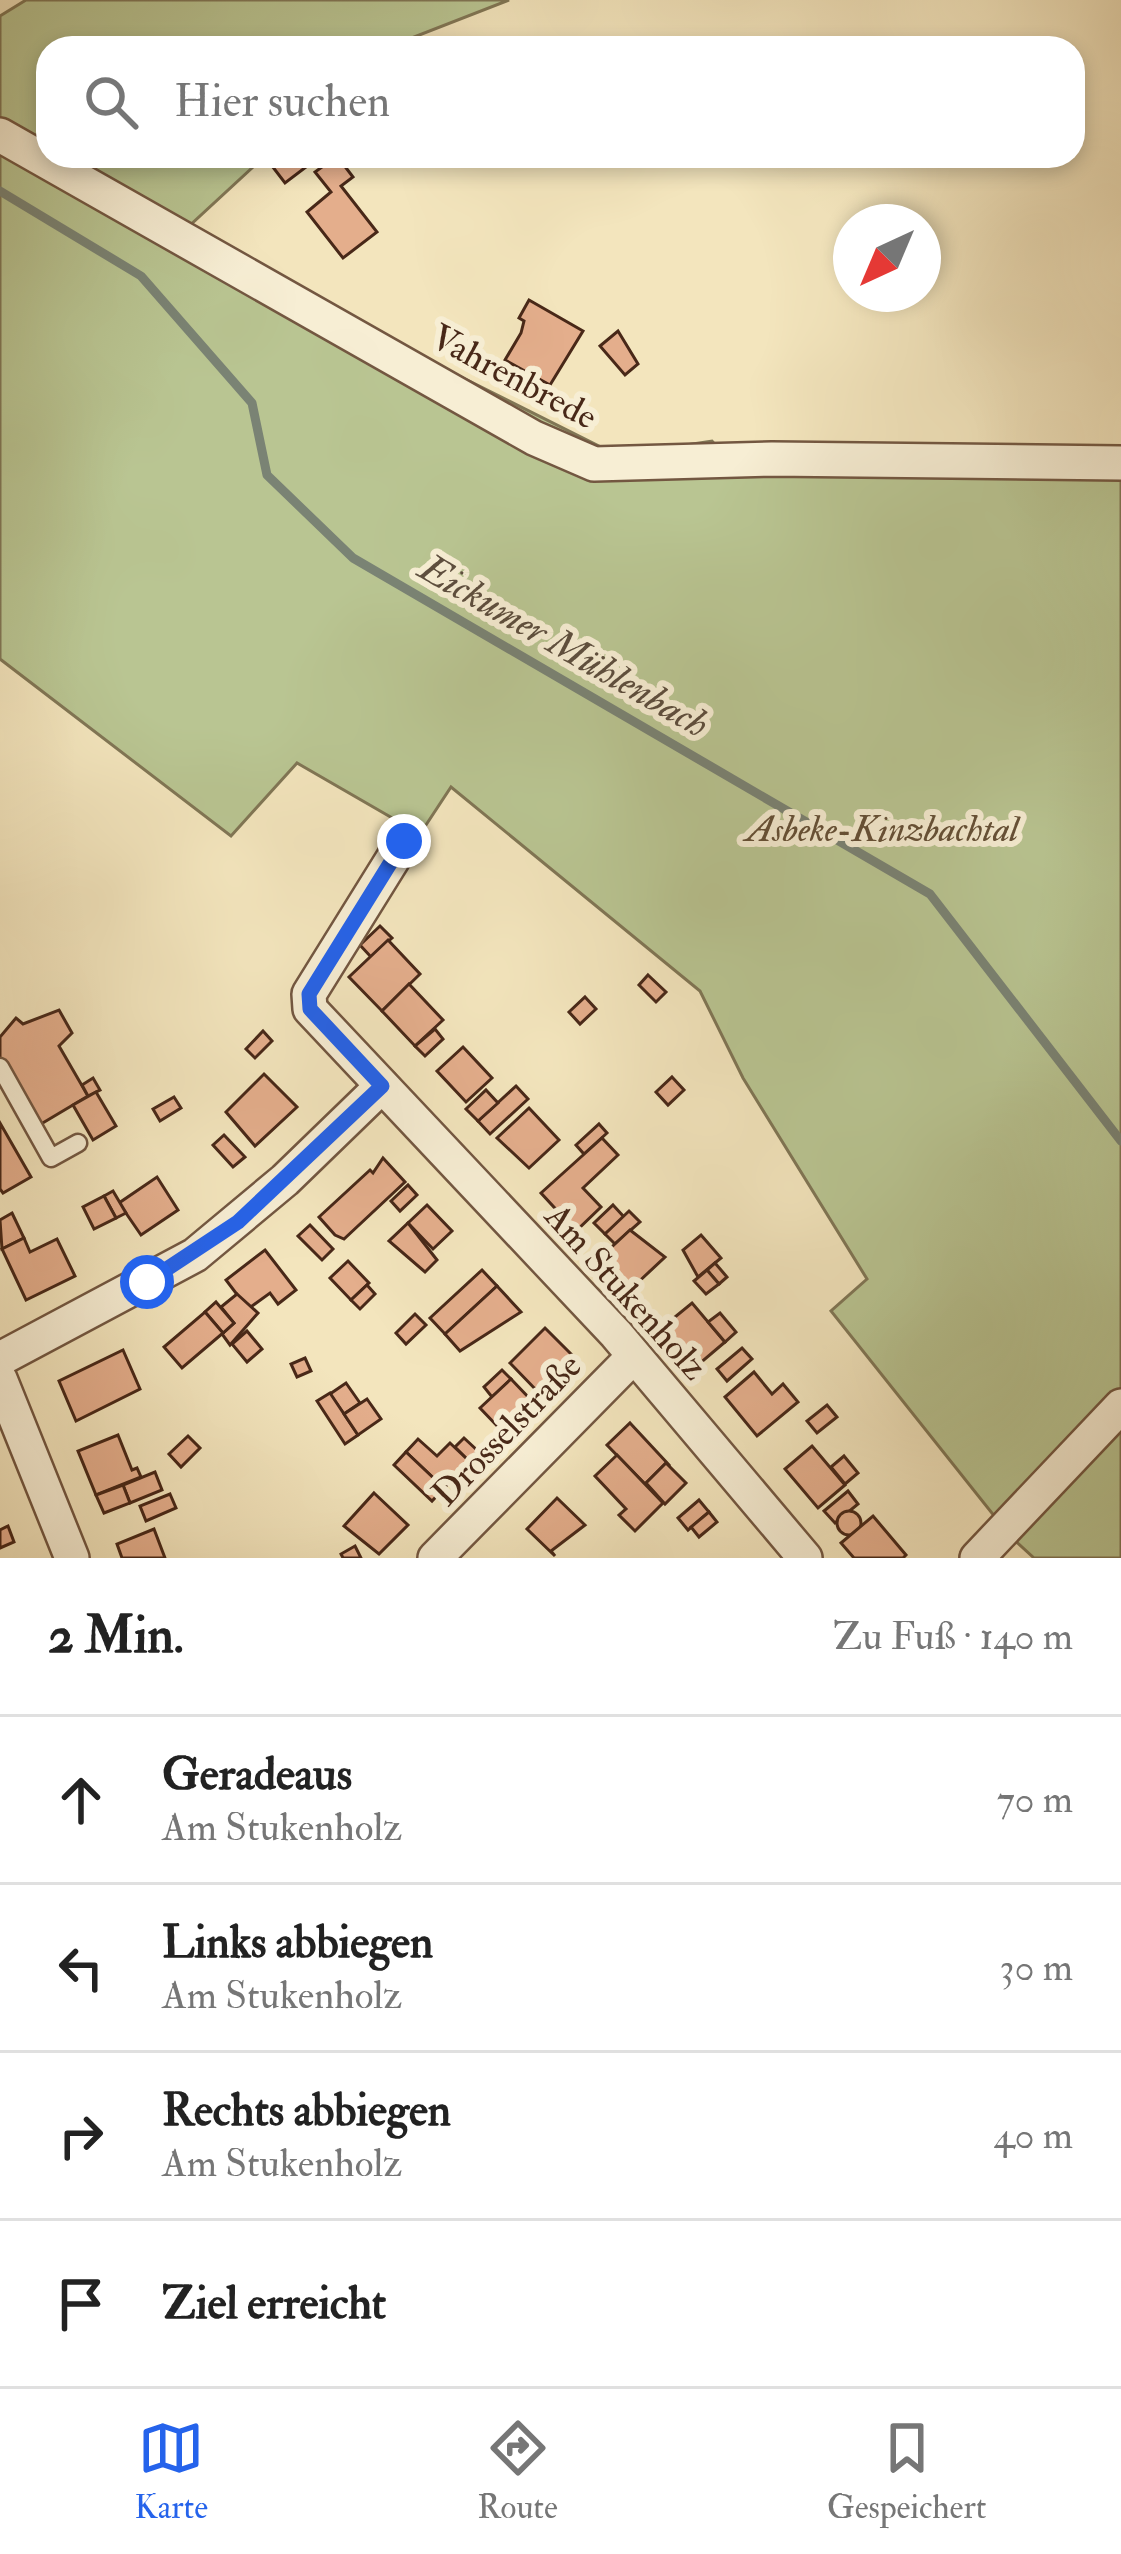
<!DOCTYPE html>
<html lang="de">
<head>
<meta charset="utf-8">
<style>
  body { margin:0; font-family:"IM FELL Double Pica",serif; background:#f6f6f6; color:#222 }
  .compass { position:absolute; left:833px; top:204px; width:108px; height:108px; border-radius:50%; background:#fff; box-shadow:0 6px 18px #0003; rotate:224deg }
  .stop { position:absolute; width:36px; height:36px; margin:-27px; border:9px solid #2563eb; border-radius:50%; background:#fff }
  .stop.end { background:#2563eb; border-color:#fff; box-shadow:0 3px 12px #0008 }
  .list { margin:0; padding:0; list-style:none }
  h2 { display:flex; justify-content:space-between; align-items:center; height:156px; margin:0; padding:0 48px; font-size:51px }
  h2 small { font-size:39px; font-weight:400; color:#767676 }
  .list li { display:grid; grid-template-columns:78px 1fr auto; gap:36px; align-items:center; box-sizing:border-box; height:168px; padding:0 48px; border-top:3px solid #e0e0e0 }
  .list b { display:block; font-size:45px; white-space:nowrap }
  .list p { margin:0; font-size:39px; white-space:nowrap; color:#767676 }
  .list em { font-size:39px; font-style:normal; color:#767676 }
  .icon { flex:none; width:66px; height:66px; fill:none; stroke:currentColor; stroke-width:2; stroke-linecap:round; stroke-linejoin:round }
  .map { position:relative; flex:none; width:1121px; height:1558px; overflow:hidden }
  .search { position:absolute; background:#fff; box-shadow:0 6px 18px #0003; left:36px; right:36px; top:36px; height:132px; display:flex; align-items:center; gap:30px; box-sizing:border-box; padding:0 42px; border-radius:36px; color:#767676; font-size:45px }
  .sheet { height:828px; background:#fff }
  nav { display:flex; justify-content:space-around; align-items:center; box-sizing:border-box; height:168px; border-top:3px solid #e0e0e0; background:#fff; font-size:33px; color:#767676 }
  nav a { display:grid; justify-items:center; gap:6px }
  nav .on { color:#2563eb }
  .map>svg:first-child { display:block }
  .green { fill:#b9c592; stroke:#807655; stroke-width:3 }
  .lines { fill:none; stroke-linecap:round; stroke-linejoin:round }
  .stream { stroke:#7a8374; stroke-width:9 }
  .building { fill:#e4ae8c; stroke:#482818; stroke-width:3 }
  .service-casing { stroke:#735741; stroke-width:21 }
  .minor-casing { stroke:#735741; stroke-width:38 }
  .service { stroke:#f7eed4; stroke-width:16 }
  .minor { stroke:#f7eed4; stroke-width:33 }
  .route { stroke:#2563eb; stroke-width:15 }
  .labels { text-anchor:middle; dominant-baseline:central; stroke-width:12; stroke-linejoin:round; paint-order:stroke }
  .street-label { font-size:36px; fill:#482818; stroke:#f7eed4 }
  .park-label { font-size:36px; font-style:italic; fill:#644f36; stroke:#f7eed4 }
  .water-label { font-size:39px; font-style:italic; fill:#5d4e3e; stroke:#f7eed4 }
</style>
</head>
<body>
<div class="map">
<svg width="1121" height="1558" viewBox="0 0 1121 1558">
  <rect width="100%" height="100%" fill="#f3e5bd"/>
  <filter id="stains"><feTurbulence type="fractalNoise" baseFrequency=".00167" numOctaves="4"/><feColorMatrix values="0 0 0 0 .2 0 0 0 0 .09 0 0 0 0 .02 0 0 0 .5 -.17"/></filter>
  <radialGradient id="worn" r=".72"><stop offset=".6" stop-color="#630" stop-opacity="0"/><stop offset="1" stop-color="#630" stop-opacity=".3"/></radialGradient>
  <polygon class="green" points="26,0 509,0 386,48 48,48 48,156 265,156 186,229 367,330 603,448 639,452 712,441 729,460 1121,469 1121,1558 1034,1558 1011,1537 831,1311 867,1279 743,1078 700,991 451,787 420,834 297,763 231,836 0,659 0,16"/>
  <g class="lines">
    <polyline class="stream" points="0,191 141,276 252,403 267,475 353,558 930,894 1121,1141"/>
  </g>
  <g class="building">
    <polygon points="277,156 297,156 306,167 285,183 269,162"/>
    <polygon points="337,156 353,177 341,186 377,232 343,258 307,212 331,192 315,172"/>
    <polygon points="529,300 583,331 550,385 505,360 521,333 524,321 519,318"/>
    <polygon points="618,331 638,364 625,375 600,346"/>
    <polygon points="380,926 392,938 371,957 360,945"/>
    <polygon points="388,940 420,974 382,1011 349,977"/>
    <polygon points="648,975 666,992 656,1002 639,985"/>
    <polygon points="409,984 443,1020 415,1046 382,1011"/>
    <polygon points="585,997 596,1009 580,1024 569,1012"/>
    <polygon points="59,1010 72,1033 59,1046 88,1096 41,1124 0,1059 0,1037 16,1018 23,1024"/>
    <polygon points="435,1029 443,1039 425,1056 415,1046"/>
    <polygon points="263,1031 272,1041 255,1058 246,1049"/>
    <polygon points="463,1047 492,1078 466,1102 437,1071"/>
    <polygon points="264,1074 297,1107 255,1146 226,1112"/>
    <polygon points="672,1077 684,1090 668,1105 656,1092"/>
    <polygon points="93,1078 100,1090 88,1096 82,1085"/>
    <polygon points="516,1086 528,1099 490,1134 478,1121"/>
    <polygon points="486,1090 498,1103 478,1121 466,1109"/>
    <polygon points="96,1092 116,1126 93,1140 73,1105"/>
    <polygon points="174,1097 181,1108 160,1121 153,1109"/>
    <polygon points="529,1108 559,1140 529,1168 497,1138"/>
    <polygon points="0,1123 31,1177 3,1193 0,1189"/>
    <polygon points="599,1124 607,1133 584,1154 576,1145"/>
    <polygon points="224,1135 245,1157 233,1167 213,1145"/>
    <polygon points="602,1138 618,1155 583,1188 601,1207 576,1231 541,1193"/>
    <polygon points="383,1158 405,1182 344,1239 335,1235 319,1217 370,1170 373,1173"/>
    <polygon points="157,1177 178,1210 141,1235 119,1203"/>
    <polygon points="408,1185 417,1195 400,1211 391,1201"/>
    <polygon points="113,1191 126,1213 116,1218 104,1196"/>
    <polygon points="104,1196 116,1218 94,1229 83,1207"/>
    <polygon points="427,1205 452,1231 433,1249 408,1223"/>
    <polygon points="613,1205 624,1217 605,1234 594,1223"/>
    <polygon points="629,1211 640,1222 615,1244 605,1234"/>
    <polygon points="12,1213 24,1238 2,1249 0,1220"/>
    <polygon points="408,1223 437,1260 425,1272 389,1241"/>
    <polygon points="310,1225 333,1249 322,1260 298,1236"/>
    <polygon points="630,1230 665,1257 631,1289 601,1257"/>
    <polygon points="701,1235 721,1258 698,1277 683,1250"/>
    <polygon points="24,1238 30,1252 57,1239 75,1276 26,1300 2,1249"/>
    <polygon points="265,1250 296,1290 278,1304 270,1293 248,1309 226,1280"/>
    <polygon points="348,1261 369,1283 351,1300 330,1278"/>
    <polygon points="715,1263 727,1277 719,1284 707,1270"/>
    <polygon points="482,1270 497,1286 445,1334 430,1318"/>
    <polygon points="707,1270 719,1284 706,1294 694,1281"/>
    <polygon points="367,1285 375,1294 360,1309 351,1300"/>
    <polygon points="497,1286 521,1312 460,1351 445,1334"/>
    <polygon points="237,1294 258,1313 230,1345 222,1334 234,1323 221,1307"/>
    <polygon points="216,1302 234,1323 223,1333 205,1312"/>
    <polygon points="692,1303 725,1342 698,1365 664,1326"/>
    <polygon points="205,1312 223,1333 182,1368 164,1347"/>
    <polygon points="720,1313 736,1332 725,1342 708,1322"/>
    <polygon points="415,1314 426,1325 406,1344 396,1333"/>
    <polygon points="545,1328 575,1358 539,1393 510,1363"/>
    <polygon points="247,1331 262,1349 247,1362 232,1344"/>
    <polygon points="742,1348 752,1359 727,1381 717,1369"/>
    <polygon points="123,1350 140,1389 76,1421 59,1381"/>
    <polygon points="305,1358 311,1371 297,1377 291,1364"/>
    <polygon points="502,1370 511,1379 492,1397 484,1387"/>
    <polygon points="754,1372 772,1394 783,1384 798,1402 757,1436 725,1397"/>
    <polygon points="511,1379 531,1400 500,1429 480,1408"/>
    <polygon points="346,1383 360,1403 344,1414 330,1394"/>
    <polygon points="330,1393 358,1435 345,1444 317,1401"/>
    <polygon points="367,1399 381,1419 358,1435 344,1414"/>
    <polygon points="827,1405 837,1417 817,1433 807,1421"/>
    <polygon points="630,1423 670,1466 666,1463 645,1484 607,1445"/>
    <polygon points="118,1435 132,1470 137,1468 141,1477 96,1495 78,1451"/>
    <polygon points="188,1436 200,1448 181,1467 169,1454"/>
    <polygon points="464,1438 478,1451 469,1461 455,1447"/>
    <polygon points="418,1439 437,1456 450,1443 469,1461 444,1488 406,1452"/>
    <polygon points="812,1446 845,1485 818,1508 785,1469"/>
    <polygon points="406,1452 444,1488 432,1501 394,1465"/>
    <polygon points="617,1455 663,1503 635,1531 619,1515 626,1509 595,1476"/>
    <polygon points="844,1456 858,1473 845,1484 831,1467"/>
    <polygon points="666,1463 686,1483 665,1504 646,1483"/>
    <polygon points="155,1472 162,1490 130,1503 123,1485"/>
    <polygon points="123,1485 130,1503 104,1513 96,1495"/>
    <polygon points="848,1491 858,1504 835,1523 824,1511"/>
    <polygon points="374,1493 408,1525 379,1554 344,1526"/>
    <polygon points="170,1494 176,1508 146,1521 140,1506"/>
    <polygon points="557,1498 585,1525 551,1551 555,1556 527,1529"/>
    <polygon points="699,1500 709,1512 688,1530 678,1518"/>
    <circle cx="849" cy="1523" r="12"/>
    <polygon points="709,1512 717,1522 699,1537 691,1527"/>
    <polygon points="873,1516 906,1555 903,1558 854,1558 841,1543"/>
    <polygon points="8,1526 14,1542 0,1548 0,1530"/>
    <polygon points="154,1529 165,1558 122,1558 117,1544"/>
    <polygon points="355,1546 361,1558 343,1558 341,1554"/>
  </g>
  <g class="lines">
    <defs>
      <polyline id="service" points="0,1067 51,1158 78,1143"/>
      <g id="minor">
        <polyline points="0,135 534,438 594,464 772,459 1121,463"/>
        <polyline points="404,841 309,994 310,1009 616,1334 805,1558"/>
        <polyline points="0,1359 195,1255 285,1180 382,1086"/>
        <polyline points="0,1379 72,1558"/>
        <polyline points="435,1558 634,1356"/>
        <polyline points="977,1558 1121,1406"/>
      </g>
    </defs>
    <use href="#service" class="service-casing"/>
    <use href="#minor" class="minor-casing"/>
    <use href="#service" class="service"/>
    <use href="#minor" class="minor"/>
  </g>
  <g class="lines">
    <polyline class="route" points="147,1282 238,1222 382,1086 310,1009 309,994 404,841"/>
  </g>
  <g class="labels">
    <g class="street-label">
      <text transform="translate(514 377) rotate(28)">Vahrenbrede</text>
      <text transform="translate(626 1292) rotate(48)">Am Stukenholz</text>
      <text transform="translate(507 1430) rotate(-46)">Drosselstraße</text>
    </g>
    <g class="park-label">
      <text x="882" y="829">Asbeke-Kinzbachtal</text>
    </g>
    <g class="water-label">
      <text transform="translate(564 646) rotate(30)">Eickumer Mühlenbach</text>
    </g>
  </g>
  <rect width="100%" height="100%" filter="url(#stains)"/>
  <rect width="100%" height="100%" fill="url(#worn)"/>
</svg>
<svg class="compass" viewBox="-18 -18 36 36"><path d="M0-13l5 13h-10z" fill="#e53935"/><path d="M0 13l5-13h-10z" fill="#767676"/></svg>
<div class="stop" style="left:147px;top:1282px"></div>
<div class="stop end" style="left:404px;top:841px"></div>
<div class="search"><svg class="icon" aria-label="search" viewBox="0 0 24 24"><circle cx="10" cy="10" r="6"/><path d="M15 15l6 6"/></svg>Hier suchen</div>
</div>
<section class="sheet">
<h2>2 Min.<small>Zu Fuß · 140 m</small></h2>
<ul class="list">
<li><svg class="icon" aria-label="ahead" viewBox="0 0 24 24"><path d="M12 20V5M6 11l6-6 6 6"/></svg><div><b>Geradeaus</b><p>Am Stukenholz</p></div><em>70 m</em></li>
<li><svg class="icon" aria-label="left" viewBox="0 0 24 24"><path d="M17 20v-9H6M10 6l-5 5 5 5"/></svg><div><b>Links abbiegen</b><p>Am Stukenholz</p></div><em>30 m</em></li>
<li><svg class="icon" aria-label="right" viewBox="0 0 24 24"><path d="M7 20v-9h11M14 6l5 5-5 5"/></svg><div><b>Rechts abbiegen</b><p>Am Stukenholz</p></div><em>40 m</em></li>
<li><svg class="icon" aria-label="arrive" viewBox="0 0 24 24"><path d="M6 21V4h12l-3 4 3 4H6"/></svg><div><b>Ziel erreicht</b></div></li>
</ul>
</section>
<nav>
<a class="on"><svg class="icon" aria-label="map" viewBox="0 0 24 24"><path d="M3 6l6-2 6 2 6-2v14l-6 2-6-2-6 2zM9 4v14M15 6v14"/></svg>Karte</a>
<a><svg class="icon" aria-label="directions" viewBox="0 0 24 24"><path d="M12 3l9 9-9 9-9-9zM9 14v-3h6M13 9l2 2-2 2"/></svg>Route</a>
<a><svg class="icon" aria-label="saved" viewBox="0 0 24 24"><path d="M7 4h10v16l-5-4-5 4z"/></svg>Gespeichert</a>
</nav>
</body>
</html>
